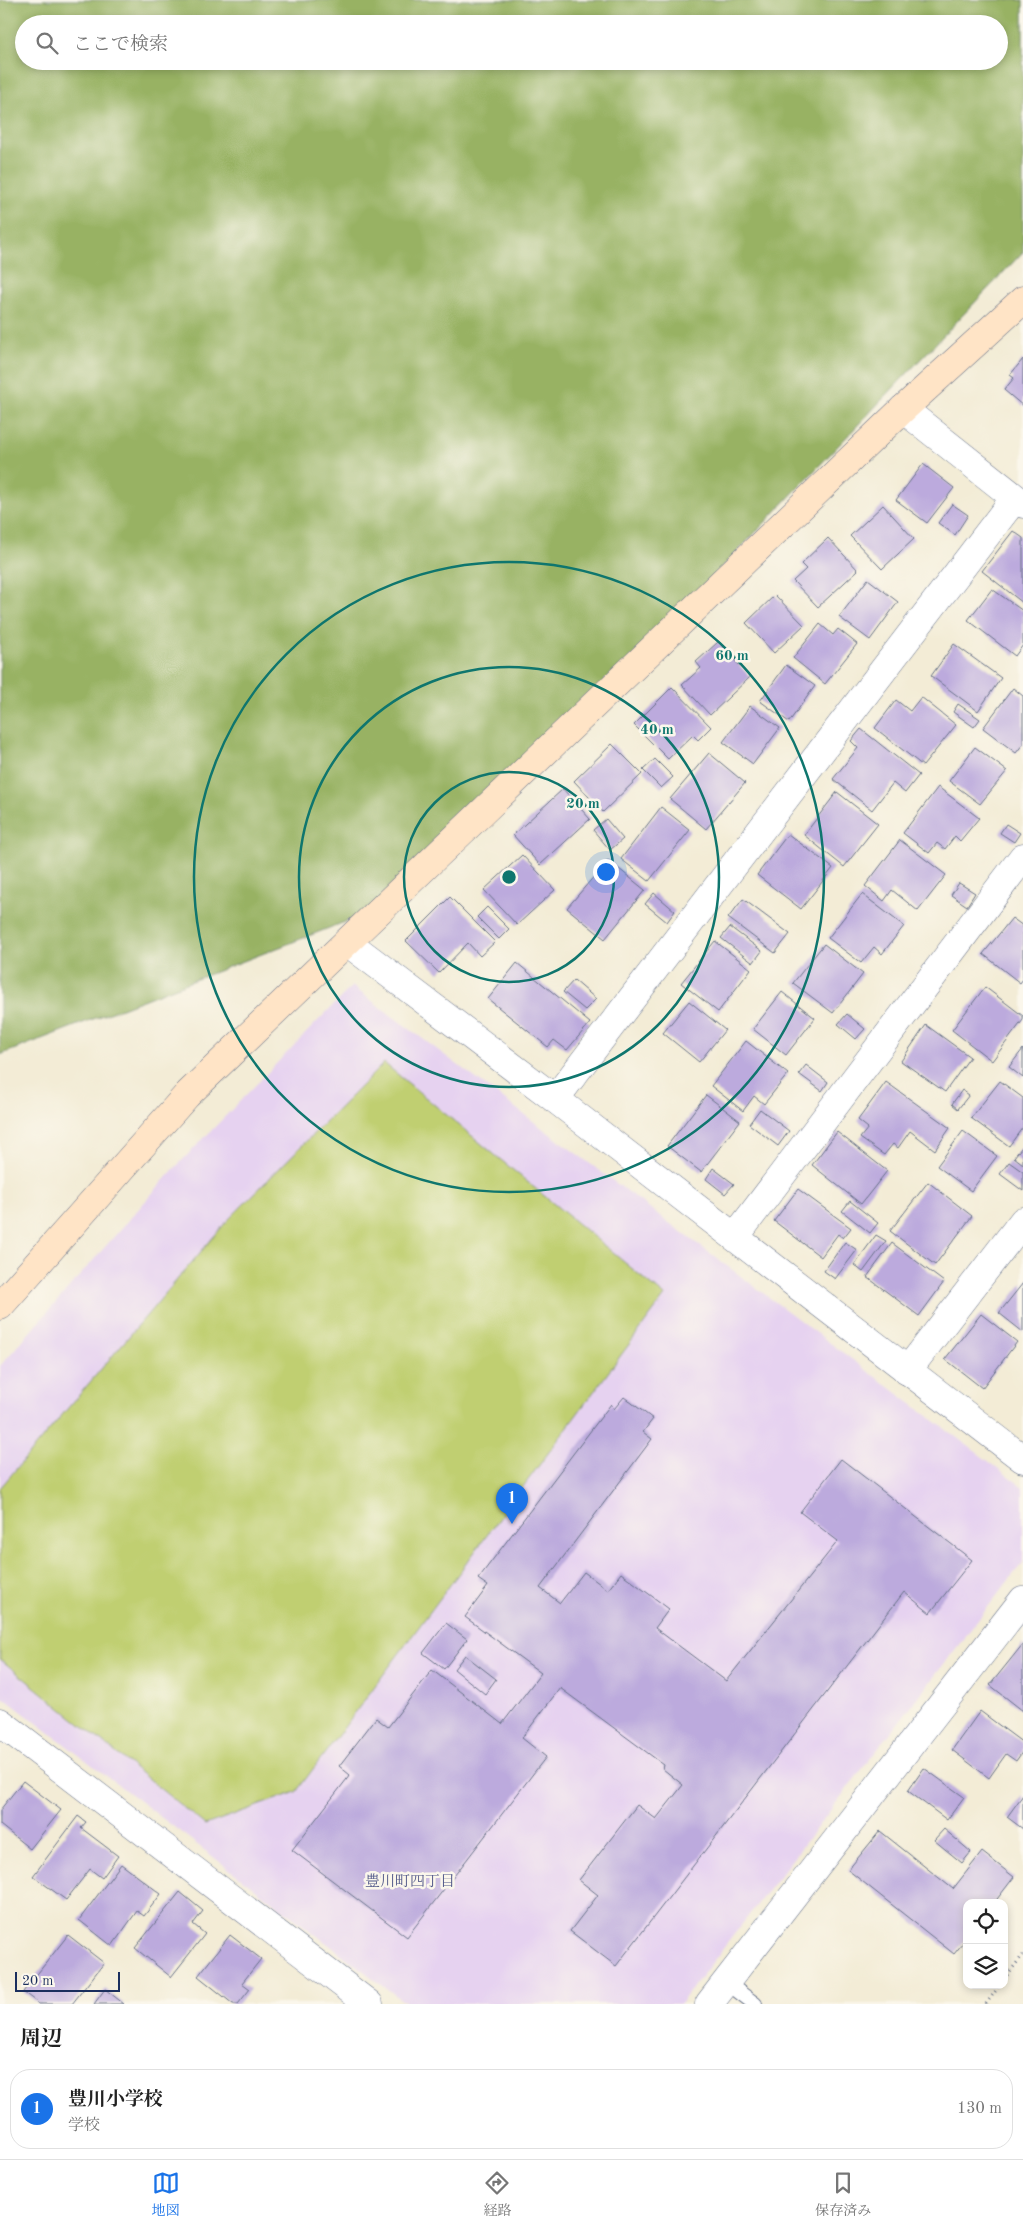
<!DOCTYPE html>
<html lang="ja">
<head>
<meta charset="utf-8">
<style>
  body { margin:0; font-family:"Old Standard TT","Noto Serif JP",serif; background:#f6f6f6; color:#222 }
  .controls { position:absolute; right:15px; bottom:15px; display:grid; overflow:hidden; border-radius:10px; box-shadow:0 2px 8px #0003 }
  .controls button { width:45px; height:45px; display:grid; place-items:center; padding:0; border:0; border-bottom:1px solid #e0e0e0; background:#fff; color:#222; font:25px sans-serif }
  .scale { position:absolute; left:15px; bottom:12px; width:105px; box-sizing:border-box; padding-left:5px; border:2px solid #1b2f5e; border-top:0; font-size:14px; line-height:18px; white-space:nowrap; color:#1b2f5e; -webkit-text-stroke:4px #fbf7ec; paint-order:stroke }
  .you { position:absolute; left:605px; top:871px; width:18px; height:18px; margin:-12px; border:4px solid #fff; border-radius:50%; background:#1a73e8; box-shadow:0 0 0 8px #1a73e833 }
  .badge { display:grid; place-items:center; width:32px; height:32px; border-radius:50%; background:#1a73e8; color:#fff; font-size:16px; font-weight:700 }
  .pin { position:absolute; translate:-50% -41px; filter:drop-shadow(0 1px 2px #0008) }
  .pin::after { content:''; position:absolute; top:26px; width:18px; height:15px; background:inherit; clip-path:polygon(0 0,100% 0,50% 100%) }
  .list { margin:0; padding:0; list-style:none }
  h2 { display:flex; justify-content:space-between; align-items:center; height:65px; margin:0; padding:0 20px; font-size:21px }
  h2 small { font-size:16px; font-weight:400; color:#767676 }
  .list li { display:grid; grid-template-columns:32px 1fr auto; gap:15px; align-items:center; box-sizing:border-box; height:80px; margin:0 10px 10px; padding:0 10px; border:1px solid #e0e0e0; border-radius:20px }
  .list b { display:block; font-size:19px; white-space:nowrap }
  .list p { margin:0; font-size:16px; white-space:nowrap; color:#767676 }
  .list em { font-size:16px; font-style:normal; color:#767676 }
  .icon { flex:none; width:28px; height:28px; fill:none; stroke:currentColor; stroke-width:2; stroke-linecap:round; stroke-linejoin:round }
  .map { position:relative; flex:none; width:1023px; height:2004px; overflow:hidden }
  .search { position:absolute; background:#fff; box-shadow:0 2px 8px #0003; left:15px; right:15px; top:15px; height:55px; display:flex; align-items:center; gap:12px; box-sizing:border-box; padding:0 18px; border-radius:28px; color:#767676; font-size:19px }
  .sheet { height:155px; background:#fff }
  nav { display:flex; justify-content:space-around; align-items:center; box-sizing:border-box; height:70px; border-top:1px solid #e0e0e0; background:#fff; font-size:14px; color:#767676 }
  nav a { display:grid; justify-items:center; gap:2px }
  nav .on { color:#1a73e8 }
  .map>svg:first-child { display:block }
  .built { fill:#e6d2f0 }
  .green { fill:#c0cf71; stroke:#6e7f68 }
  .forest { fill:#98b263; stroke:#5a7060; fill-rule:evenodd }
  .building { fill:#bcaadd }
  .lines { fill:none; stroke-linecap:round; stroke-linejoin:round }
  .lane-casing { stroke:#677188; stroke-width:16 }
  .street-casing { stroke:#677188; stroke-width:29 }
  .secondary-casing { stroke:#677188; stroke-width:29 }
  .path { stroke:#677188; stroke-width:3; stroke-dasharray:1 4; stroke-linecap:butt }
  .lane { stroke:#fff; stroke-width:14 }
  .street { stroke:#fff; stroke-width:28 }
  .secondary { stroke:#ffe4c6; stroke-width:28 }
  .ring { fill:none; stroke:#0f766e; stroke-width:2.5 }
  .labels { text-anchor:middle; dominant-baseline:central; stroke-width:5; stroke-linejoin:round; paint-order:stroke }
  .neighbourhood-label { font-size:15px; fill:#535a8a; stroke:#fbf7ec }
  .centre { fill:#0f766e; stroke:#fbf7ec; stroke-width:2.5 }
  .ring-label { font-size:15px; text-anchor:middle; font-weight:bold; fill:#0f766e; stroke:#fbf7ec; stroke-width:5; stroke-linejoin:round; paint-order:stroke }
</style>
</head>
<body>
<div class="map">
<svg width="1023" height="2004" viewBox="0 0 1023 2004">
  <rect width="100%" height="100%" fill="#fbf7ec"/>
  <filter id="ink" filterUnits="userSpaceOnUse"><feTurbulence type="fractalNoise" baseFrequency=".02" numOctaves="2"/><feDisplacementMap in="SourceGraphic" scale="10" xChannelSelector="R" yChannelSelector="G"/><feConvolveMatrix kernelMatrix="1 2 1 2 8 2 1 2 1" color-interpolation-filters="sRGB"/></filter>
  <filter id="wash" filterUnits="userSpaceOnUse"><feTurbulence type="fractalNoise" baseFrequency=".0096" numOctaves="4" result="noise"/><feDisplacementMap in="SourceGraphic" scale="20" xChannelSelector="R" yChannelSelector="G"/><feGaussianBlur stdDeviation="1.12" result="paint"/><feColorMatrix in="noise" values="0 0 0 0 0 0 0 0 0 0 0 0 0 0 0 0 0 1.4 0 .05"/><feComposite in="paint" operator="in"/></filter>
  <g filter="url(#wash)">
    <rect width="100%" height="100%" fill="#f3ecd6"/>
    <polygon class="built" points="352,986 1023,1487 1023,1562 680,2004 407,2004 0,1695 0,1366 172,1171"/>
    <polygon class="green" points="384,1063 665,1296 296,1792 205,1825 0,1659 0,1488 227,1221"/>
    <path class="forest" d="M0,0h1023v252l-616,646 -407,157zM24,24h975v37h-975z"/>
    <g id="blocks">
      <g class="building">
        <polygon points="1023,359 1023,406 1004,390 1014,378 1010,375"/>
        <polygon points="923,464 954,488 927,523 896,500"/>
        <polygon points="952,504 968,515 955,535 938,523"/>
        <polygon points="883,505 914,539 882,569 850,536"/>
        <polygon points="1013,531 1023,538 1023,603 982,571"/>
        <polygon points="828,538 858,570 818,607 793,581 806,569 801,564"/>
        <polygon points="868,579 898,602 870,640 839,617"/>
        <polygon points="992,589 1023,611 1023,645 1015,656 968,620"/>
        <polygon points="775,595 804,625 774,653 746,623"/>
        <polygon points="820,624 833,635 838,629 857,644 825,684 793,658"/>
        <polygon points="718,642 750,677 710,715 682,685 701,668 696,662"/>
        <polygon points="954,644 1001,678 978,711 931,676"/>
        <polygon points="786,665 815,686 789,722 760,701"/>
        <polygon points="672,687 711,727 698,740 693,735 668,759 634,725"/>
        <polygon points="1013,688 1023,696 1023,744 1016,753 983,728"/>
        <polygon points="921,697 956,725 923,766 875,728 896,700 910,711"/>
        <polygon points="958,704 980,719 974,727 953,712"/>
        <polygon points="750,706 780,728 753,764 723,742"/>
        <polygon points="861,729 919,775 905,793 893,783 872,810 833,779 858,748 851,741"/>
        <polygon points="612,744 642,774 603,812 574,781"/>
        <polygon points="975,747 1007,771 980,804 949,781"/>
        <polygon points="709,753 745,783 706,829 670,799"/>
        <polygon points="655,759 673,777 661,788 643,770"/>
        <polygon points="938,787 979,818 960,841 955,836 945,849 937,843 929,853 903,833"/>
        <polygon points="563,789 590,819 540,865 513,835"/>
        <polygon points="837,792 878,824 844,867 804,835"/>
        <polygon points="661,807 690,830 649,881 621,859"/>
        <polygon points="606,819 623,839 610,850 593,830"/>
        <polygon points="1006,824 1020,833 1014,842 1000,833"/>
        <polygon points="788,834 833,868 801,909 757,875"/>
        <polygon points="900,840 946,875 918,911 892,890 884,901 865,886"/>
        <polygon points="522,855 555,890 517,925 484,890"/>
        <polygon points="608,860 645,890 605,939 567,908"/>
        <polygon points="959,883 975,893 967,906 951,895"/>
        <polygon points="654,893 675,911 667,922 645,904"/>
        <polygon points="862,894 904,926 882,954 874,947 861,963 828,938"/>
        <polygon points="450,897 495,942 480,956 468,943 439,973 406,941"/>
        <polygon points="743,899 790,934 775,953 728,918"/>
        <polygon points="487,907 509,929 499,939 477,917"/>
        <polygon points="1012,918 1023,926 1023,979 1020,983 983,954"/>
        <polygon points="730,927 762,951 753,963 721,938"/>
        <polygon points="715,941 751,969 718,1012 681,983"/>
        <polygon points="824,944 863,974 833,1013 793,983"/>
        <polygon points="517,963 590,1023 567,1050 554,1040 548,1047 488,999"/>
        <polygon points="574,980 596,999 585,1010 563,992"/>
        <polygon points="985,987 1023,1016 1023,1020 992,1061 952,1030"/>
        <polygon points="782,992 815,1018 786,1055 753,1029"/>
        <polygon points="689,1001 725,1030 699,1062 663,1033"/>
        <polygon points="847,1014 865,1029 856,1039 838,1024"/>
        <polygon points="926,1025 970,1057 945,1092 901,1061"/>
        <polygon points="746,1041 788,1074 764,1104 754,1096 743,1111 711,1086"/>
        <polygon points="1023,1049 1023,1078 1009,1067"/>
        <polygon points="806,1065 828,1082 822,1091 799,1074"/>
        <polygon points="1000,1081 1023,1098 1023,1127 1009,1146 971,1118"/>
        <polygon points="886,1082 950,1128 935,1150 910,1131 898,1148 893,1144 884,1155 860,1138 868,1128 858,1120"/>
        <polygon points="962,1090 969,1095 958,1109 952,1104"/>
        <polygon points="706,1095 740,1121 701,1172 667,1146"/>
        <polygon points="760,1109 789,1131 778,1146 749,1124"/>
        <polygon points="963,1131 997,1156 971,1191 937,1166"/>
        <polygon points="837,1132 887,1171 861,1204 812,1165"/>
        <polygon points="1022,1147 1023,1148 1023,1164 1014,1157"/>
        <polygon points="1009,1162 1023,1172 1023,1191 1000,1174"/>
        <polygon points="713,1168 734,1184 725,1194 706,1179"/>
        <polygon points="928,1182 972,1216 935,1265 890,1231"/>
        <polygon points="798,1189 851,1228 843,1238 838,1234 821,1257 774,1221"/>
        <polygon points="850,1201 878,1223 870,1233 842,1211"/>
        <polygon points="876,1235 886,1241 863,1272 854,1265"/>
        <polygon points="845,1242 857,1250 835,1279 824,1271"/>
        <polygon points="892,1243 944,1282 919,1316 867,1277"/>
        <polygon points="1023,1283 1023,1332 999,1313"/>
        <polygon points="981,1314 1017,1342 982,1388 945,1359"/>
        <polygon points="624,1397 653,1419 643,1432 652,1439 540,1588 560,1603 584,1572 608,1590 621,1573 669,1609 655,1628 726,1681 838,1541 800,1512 841,1459 972,1560 930,1613 904,1592 616,1966 570,1931 598,1895 579,1880 637,1805 656,1819 683,1785 663,1769 664,1765 560,1688 522,1738 546,1757 407,1937 292,1850 350,1775 339,1766 376,1718 388,1727 432,1670 502,1724 541,1673 465,1617 488,1586 478,1579 611,1404 614,1409"/>
        <polygon points="446,1623 467,1639 444,1669 423,1653"/>
        <polygon points="1023,1644 1023,1711 990,1685"/>
        <polygon points="465,1655 496,1679 485,1694 454,1669"/>
        <polygon points="980,1711 1023,1743 1023,1751 1016,1761 1006,1754 989,1778 952,1750"/>
        <polygon points="924,1768 964,1797 947,1820 908,1791"/>
        <polygon points="23,1781 61,1810 30,1849 0,1825 0,1810"/>
        <polygon points="1023,1795 1023,1829 1007,1817"/>
        <polygon points="78,1816 86,1822 81,1828 118,1856 102,1878 90,1869 66,1900 33,1876"/>
        <polygon points="944,1829 971,1852 962,1863 934,1840"/>
        <polygon points="880,1831 953,1889 982,1852 1014,1877 994,1903 967,1903 967,1938 954,1954 848,1870"/>
        <polygon points="121,1864 161,1894 144,1916 137,1911 112,1946 79,1920"/>
        <polygon points="180,1892 203,1911 193,1924 205,1934 171,1977 135,1948"/>
        <polygon points="68,1935 104,1963 72,2004 39,2004 23,1992"/>
        <polygon points="230,1935 261,1959 242,1983 250,1989 238,2004 233,2004 198,1976"/>
        <polygon points="105,1989 124,2004 94,2004"/>
      </g>
    </g>
  </g>
  <g filter="url(#ink)">
    <use href="#blocks" fill-opacity="0" stroke="#677188" stroke-width="1"/>
    <g class="lines">
      <defs>
        <polyline id="lane" points="726,1982 755,2004"/>
        <g id="street">
          <polyline points="903,409 1023,504"/>
          <polyline points="347,942 555,1099 1023,1459"/>
          <polyline points="555,1099 1015,498"/>
          <polyline points="735,1237 1023,857"/>
          <polyline points="907,1371 1023,1221"/>
          <polyline points="0,1722 369,2004"/>
          <polyline points="709,2004 1023,1600"/>
        </g>
        <polyline id="secondary" points="0,1306 187,1095 903,409 1023,300"/>
      </defs>
      <use href="#lane" class="lane-casing"/>
      <use href="#street" class="street-casing"/>
      <use href="#secondary" class="secondary-casing"/>
      <g class="path">
        <polyline points="1004,1979 1023,1955"/>
        <polyline points="986,2004 1000,1985"/>
      </g>
      <use href="#lane" class="lane"/>
      <use href="#street" class="street"/>
      <use href="#secondary" class="secondary"/>
    </g>
  </g>
  <g class="ring">
    <circle cx="509" cy="877" r="105"/>
    <circle cx="509" cy="877" r="210"/>
    <circle cx="509" cy="877" r="315"/>
  </g>
  <g class="labels">
    <g class="neighbourhood-label">
      <text x="410" y="1882">豊川町四丁目</text>
    </g>
  </g>
  <circle cx="509" cy="877" r="8" class="centre"/>
  <g class="ring-label">
    <text x="732" y="660">60 m</text>
    <text x="657" y="734">40 m</text>
    <text x="583" y="808">20 m</text>
  </g>
</svg>
<div class="controls">
<button><svg class="icon" aria-label="locate" viewBox="0 0 24 24"><circle cx="12" cy="12" r="6"/><path d="M12 2v4M12 18v4M2 12h4M18 12h4"/></svg></button>
<button><svg class="icon" aria-label="layers" viewBox="0 0 24 24"><path d="M12 4l9 5-9 5-9-5zM3 14l9 5 9-5"/></svg></button>
</div>
<div class="scale">20 m</div>
<div class="you"></div>
<div class="pin badge" style="left:512px;top:1524px">1</div>
<div class="search"><svg class="icon" aria-label="search" viewBox="0 0 24 24"><circle cx="10" cy="10" r="6"/><path d="M15 15l6 6"/></svg>ここで検索</div>
</div>
<section class="sheet">
<h2>周辺<small></small></h2>
<ul class="list">
<li><span class="badge">1</span><div><b>豊川小学校</b><p>学校</p></div><em>130 m</em></li>
</ul>
</section>
<nav>
<a class="on"><svg class="icon" aria-label="map" viewBox="0 0 24 24"><path d="M3 6l6-2 6 2 6-2v14l-6 2-6-2-6 2zM9 4v14M15 6v14"/></svg>地図</a>
<a><svg class="icon" aria-label="directions" viewBox="0 0 24 24"><path d="M12 3l9 9-9 9-9-9zM9 14v-3h6M13 9l2 2-2 2"/></svg>経路</a>
<a><svg class="icon" aria-label="saved" viewBox="0 0 24 24"><path d="M7 4h10v16l-5-4-5 4z"/></svg>保存済み</a>
</nav>
</body>
</html>
